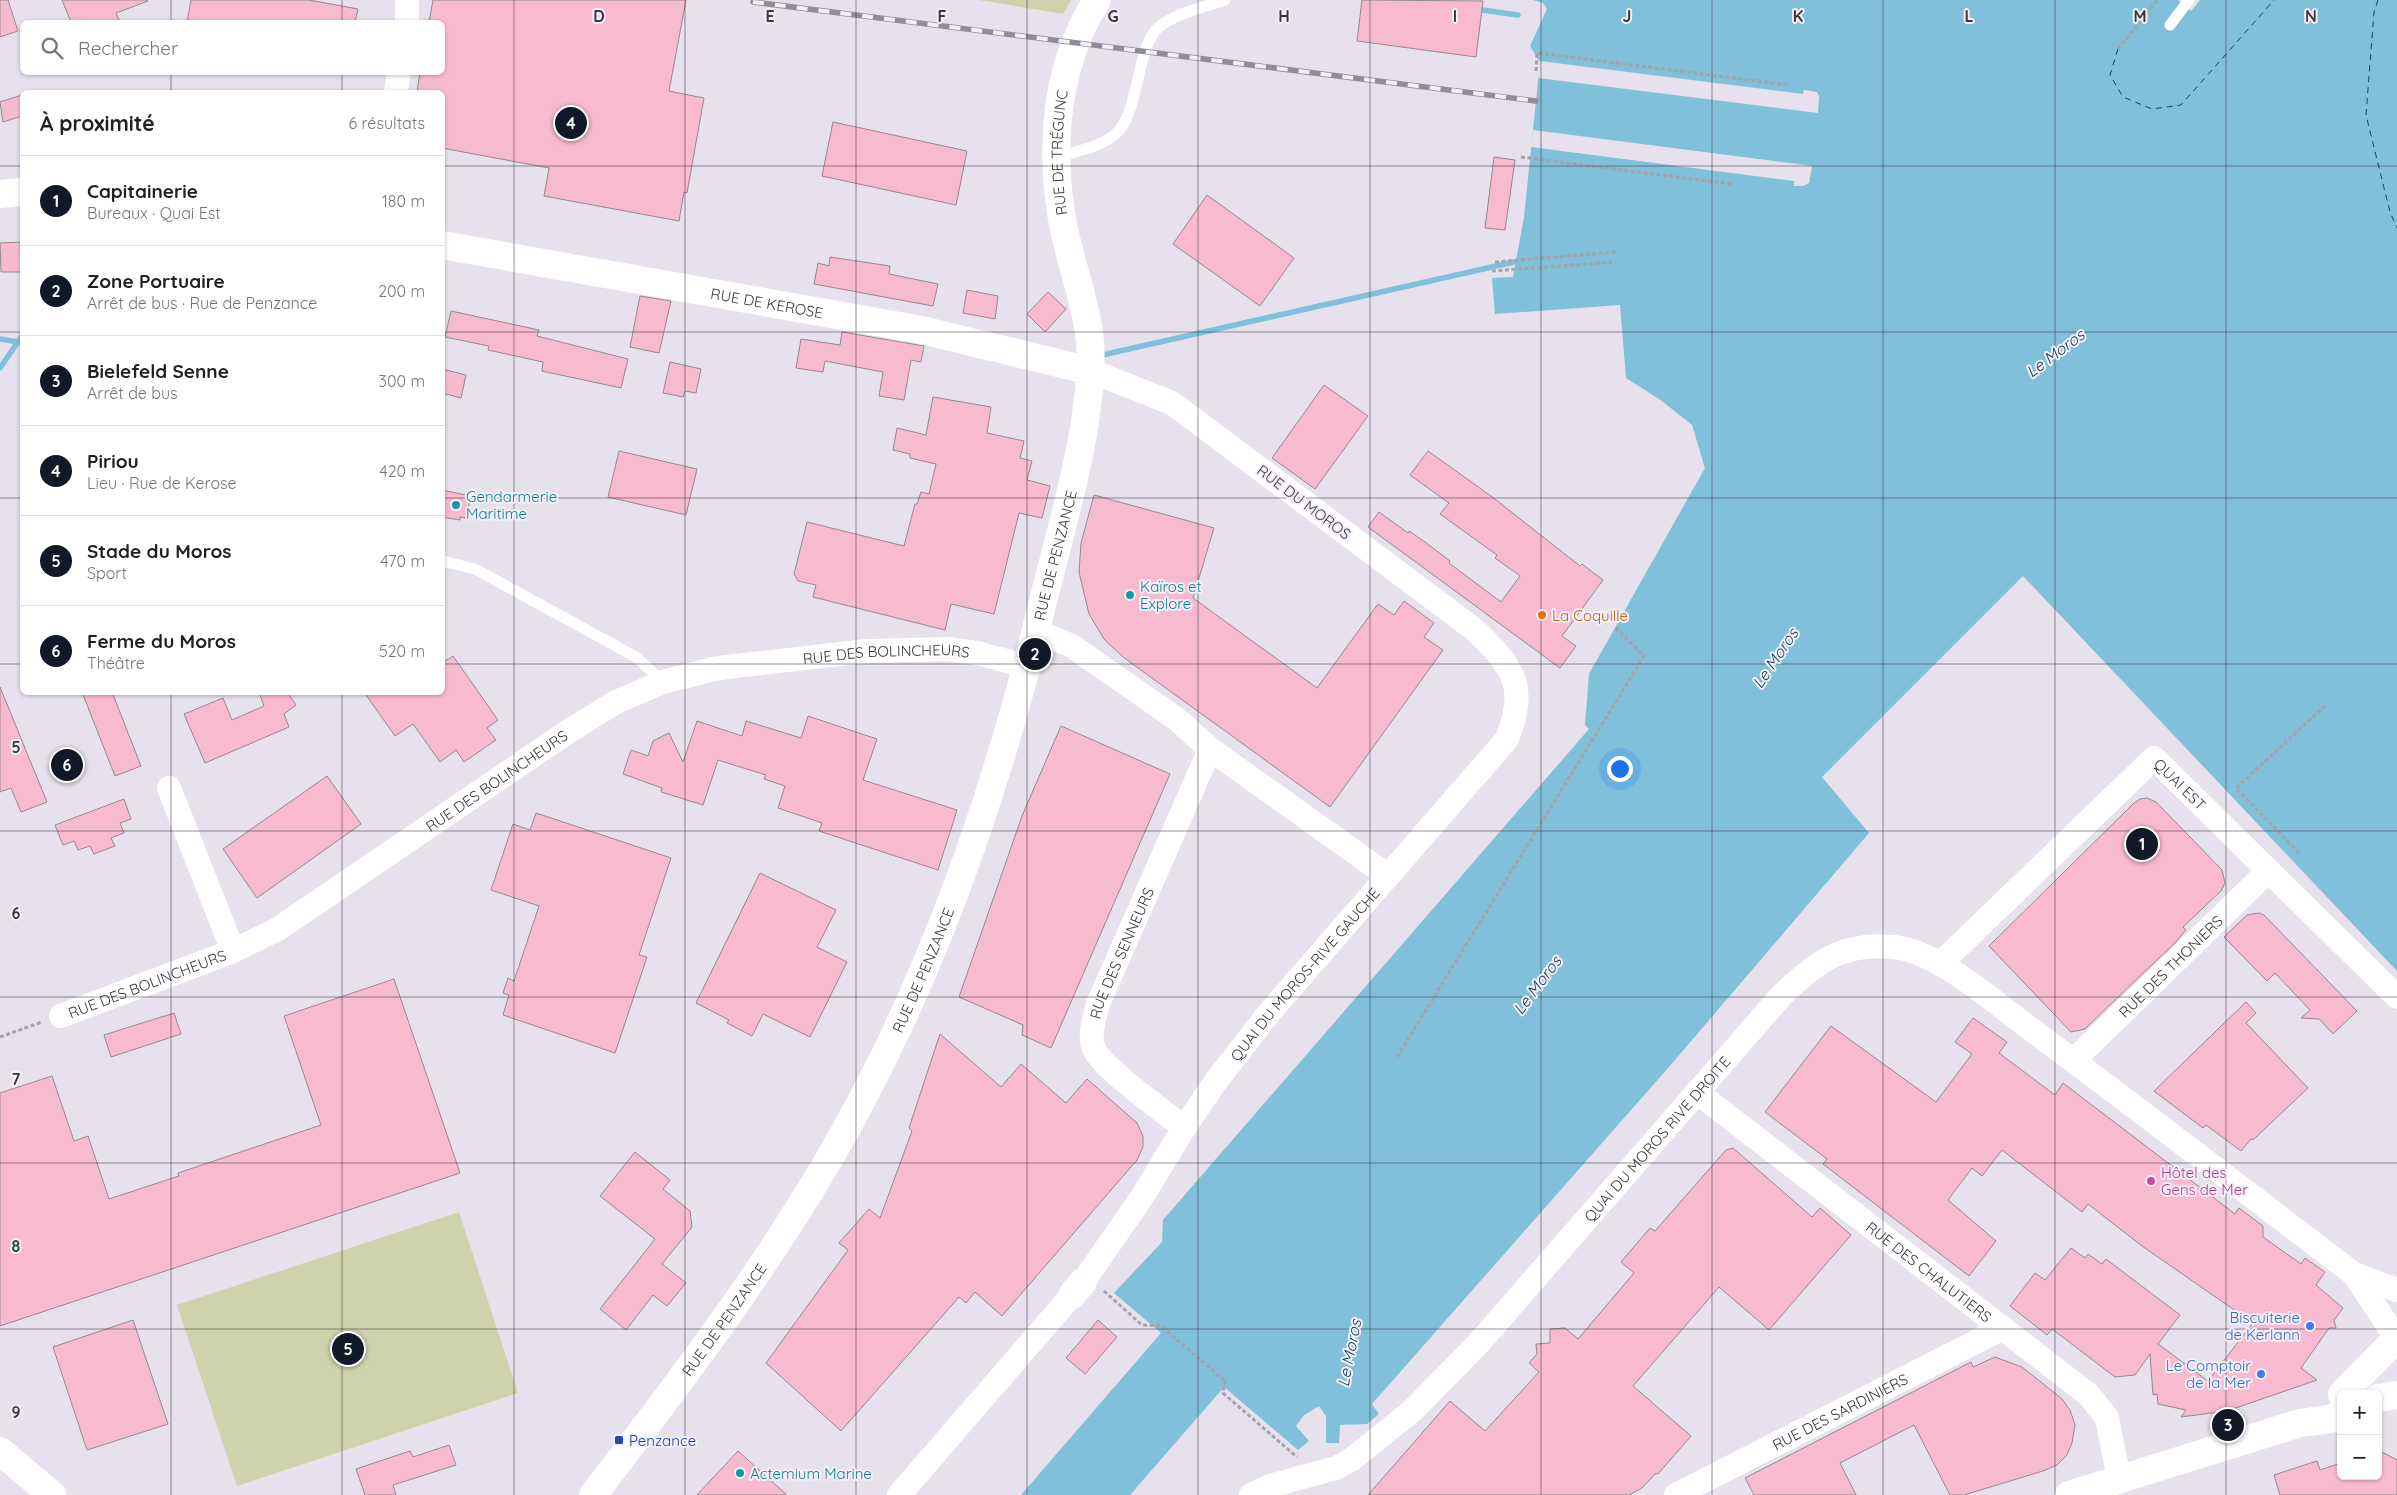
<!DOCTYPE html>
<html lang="fr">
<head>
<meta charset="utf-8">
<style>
  body { margin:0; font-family:Quicksand,sans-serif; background:#f2f2f2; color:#202124 }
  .controls { position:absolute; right:15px; bottom:15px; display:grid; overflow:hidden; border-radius:8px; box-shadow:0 1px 4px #0004 }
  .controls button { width:45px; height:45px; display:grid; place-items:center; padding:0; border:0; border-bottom:1px solid #e0e0e0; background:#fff; color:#202124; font:25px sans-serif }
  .you { position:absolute; left:1619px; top:768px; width:18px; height:18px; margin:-12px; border:4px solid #fff; border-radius:50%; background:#1a73e8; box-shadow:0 0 0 8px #1a73e833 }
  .badge { display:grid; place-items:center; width:32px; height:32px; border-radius:50%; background:#111827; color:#fff; font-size:16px; font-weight:700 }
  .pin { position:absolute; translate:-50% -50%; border:2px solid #fff; box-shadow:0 1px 5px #0006 }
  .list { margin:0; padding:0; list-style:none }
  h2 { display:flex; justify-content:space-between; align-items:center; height:65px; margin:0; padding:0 20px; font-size:21px }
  h2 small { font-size:16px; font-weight:400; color:#757577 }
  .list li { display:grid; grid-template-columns:32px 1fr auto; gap:15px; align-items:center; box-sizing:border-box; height:90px; padding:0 20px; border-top:1px solid #e0e0e0 }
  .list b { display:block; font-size:19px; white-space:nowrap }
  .list p { margin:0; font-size:16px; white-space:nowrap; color:#757577 }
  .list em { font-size:16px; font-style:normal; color:#757577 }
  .icon { flex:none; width:28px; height:28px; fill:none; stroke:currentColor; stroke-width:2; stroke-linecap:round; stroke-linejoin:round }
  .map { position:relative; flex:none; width:2397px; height:1495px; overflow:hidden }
  .search { position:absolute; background:#fff; box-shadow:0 1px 4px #0004; left:20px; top:20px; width:425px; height:55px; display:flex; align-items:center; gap:12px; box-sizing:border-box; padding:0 18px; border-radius:8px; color:#757577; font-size:19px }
  .panel { position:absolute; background:#fff; box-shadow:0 1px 4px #0004; left:20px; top:90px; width:425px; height:605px; border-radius:8px }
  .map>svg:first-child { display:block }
  .green { fill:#cfd3ac }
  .water { fill:#80c0da }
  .pier { fill:#e6e1ec }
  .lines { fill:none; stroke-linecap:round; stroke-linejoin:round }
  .stream { stroke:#80c0da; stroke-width:5.5 }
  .ferry { stroke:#0b4456; stroke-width:1; stroke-dasharray:6 5; stroke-linecap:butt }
  .building { fill:#f8bacf; stroke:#95888c }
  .path { stroke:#a6a2ab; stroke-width:3; stroke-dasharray:4 2.5; stroke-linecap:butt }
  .lane { stroke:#fff; stroke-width:11 }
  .street { stroke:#fff; stroke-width:24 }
  .secondary { stroke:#fff; stroke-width:28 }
  .primary { stroke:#fff; stroke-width:28 }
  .rail-casing { stroke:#918d96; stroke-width:5.5 }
  .rail { stroke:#f4eefa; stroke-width:4; stroke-dasharray:11; stroke-linecap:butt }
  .grid { fill:none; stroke:#3b393e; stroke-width:1; stroke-opacity:0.55 }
  .culture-dot { fill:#0f9aa8; stroke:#f4eefa; stroke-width:2 }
  .food-dot { fill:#e8710a; stroke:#f4eefa; stroke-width:2 }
  .hotel-dot { fill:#d1479c; stroke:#f4eefa; stroke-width:2 }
  .shop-dot { fill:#3f7fe0; stroke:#f4eefa; stroke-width:2 }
  .transit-dot { fill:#1a4fb4; stroke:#f4eefa; stroke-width:2 }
  .labels { text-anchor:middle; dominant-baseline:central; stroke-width:4; stroke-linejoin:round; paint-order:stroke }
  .street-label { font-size:15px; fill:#3b393e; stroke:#f4eefa }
  .culture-label { font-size:15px; fill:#0d838f; stroke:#f4eefa; text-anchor:start }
  .food-label { font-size:15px; fill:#c56008; stroke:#f4eefa; text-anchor:start }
  .hotel-label { font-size:15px; fill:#b23c85; stroke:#f4eefa; text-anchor:start }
  .shop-label { font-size:15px; fill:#366cbe; stroke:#f4eefa; text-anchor:end }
  .transit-label { font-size:15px; fill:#164399; stroke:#f4eefa; text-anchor:start }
  .water-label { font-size:16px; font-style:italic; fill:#0b4456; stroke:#f4eefa }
  .grid-label { font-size:16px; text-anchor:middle; font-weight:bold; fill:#3b393e; stroke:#f4eefa; stroke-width:4; stroke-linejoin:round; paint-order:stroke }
</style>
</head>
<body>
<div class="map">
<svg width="2397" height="1495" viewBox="0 0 2397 1495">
  <rect width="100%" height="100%" fill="#e6e1ec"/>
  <g class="green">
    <polygon points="979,0 1071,0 1063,14"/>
    <polygon points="459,1212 518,1393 237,1486 177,1305"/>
  </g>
  <polygon class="water" points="1533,0 2178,0 2191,11 2200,0 2397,0 2397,971 2023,576 1822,777 1869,833 1669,1067 1372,1404 1379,1414 1367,1424 1340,1425 1339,1443 1326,1443 1326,1416 1319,1406 1304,1415 1296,1426 1309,1441 1298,1450 1224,1387 1130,1495 1021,1495 1161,1333 1114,1293 1162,1242 1163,1220 1589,729 1585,725 1589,674 1705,468 1692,425 1662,401 1626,378 1620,305 1495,314 1492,278 1513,277 1524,217 1540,62 1530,46 1547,9 1543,3"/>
  <g class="pier">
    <polygon points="1540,61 1803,94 1804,90 1817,92 1819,96 1818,113 1538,78"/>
    <polygon points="1533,130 1812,166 1809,183 1803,186 1794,186 1794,181 1531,147"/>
  </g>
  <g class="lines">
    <g class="stream">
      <polyline points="1475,9 1518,15"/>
      <polyline points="0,339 18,342"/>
      <polyline points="1098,356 1514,262"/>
      <polyline points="0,368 22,336"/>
    </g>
    <g class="ferry">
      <polyline points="2378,0 2374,12 2366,115 2390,212 2397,228"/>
      <polyline points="2118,49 2110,75 2123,97 2152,109 2181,105 2274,0"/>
    </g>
  </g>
  <g class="building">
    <polygon points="0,0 8,0 18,31 0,37"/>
    <polygon points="62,0 147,0 148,1 116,13 120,22 71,22"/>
    <polygon points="191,0 309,0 358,9 355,22 187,22"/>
    <polygon points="433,0 686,0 669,91 704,98 687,193 684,192 679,221 544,196 549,168 442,148 442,92 417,92 420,72 442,72 442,22 429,22"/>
    <polygon points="1362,0 1483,1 1476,57 1357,41"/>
    <polygon points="22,95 22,116 3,122 0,102"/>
    <polygon points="833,122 967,151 956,205 822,176"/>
    <polygon points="1494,157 1515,160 1505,230 1485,228"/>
    <polygon points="1207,195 1294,258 1260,306 1173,244"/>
    <polygon points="22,242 22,272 1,272 0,243"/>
    <polygon points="830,257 890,266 889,274 938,284 933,306 814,284 818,263 829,266"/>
    <polygon points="967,290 998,296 995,319 963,313"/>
    <polygon points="1048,292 1066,309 1045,332 1027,314"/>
    <polygon points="640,296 671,301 659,353 630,347"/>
    <polygon points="451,311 539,330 537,336 628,359 621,388 542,371 543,362 488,350 489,346 445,337"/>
    <polygon points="842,332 924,346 921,362 911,360 904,400 879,396 883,372 825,361 823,372 796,368 801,339 840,345"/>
    <polygon points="670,362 701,369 696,393 685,391 683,397 663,393"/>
    <polygon points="442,369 466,375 461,398 442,393"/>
    <polygon points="1324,385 1368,416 1315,489 1272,458"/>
    <polygon points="933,397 991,407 987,433 1024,441 1020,458 1032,461 1027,480 1050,486 1042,518 1019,513 994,614 951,604 945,630 813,597 816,585 798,581 794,574 807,522 904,546 915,504 917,504 921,492 929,494 936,464 910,458 910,454 893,450 897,428 926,435"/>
    <polygon points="619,451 697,469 686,515 608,497"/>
    <polygon points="1428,451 1491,496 1580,566 1582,564 1603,580 1562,636 1576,646 1560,668 1368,527 1379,512 1408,533 1409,531 1425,542 1450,561 1449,563 1501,602 1520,576 1495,558 1497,555 1440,514 1449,503 1410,475"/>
    <polygon points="442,490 471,496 466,518 460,517 460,520 442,517"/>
    <polygon points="1094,495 1214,528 1193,598 1317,688 1378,604 1394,615 1404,601 1434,623 1424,637 1443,650 1330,807 1123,657 1104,639 1089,614 1079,572 1081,543"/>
    <polygon points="453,656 498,720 487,728 496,740 464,762 456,750 440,762 413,724 395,736 364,692 442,692 442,663"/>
    <polygon points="0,687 47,802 21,812 11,788 0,792"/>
    <polygon points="82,692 112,692 141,766 115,776"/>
    <polygon points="259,692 287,692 296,705 284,714 289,727 205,763 184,714 223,698 232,720 264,706"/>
    <polygon points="808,716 877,739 863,780 957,810 938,870 819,831 822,823 778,808 785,786 764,779 766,775 718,760 703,805 661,792 662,788 623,774 631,750 648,756 653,741 669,733 683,762 697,721 742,736 746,721 801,738"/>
    <polygon points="1061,726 1170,774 1051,1048 1022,1035 1023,1025 959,997 1022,816"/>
    <polygon points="327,776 361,824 257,898 223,849"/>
    <polygon points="2147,798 2156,802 2222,870 2225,883 2221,891 2183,927 2186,930 2175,943 2116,999 2085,1029 2071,1032 1989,946 2133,804 2140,799"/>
    <polygon points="124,799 131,819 120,823 124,833 111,838 115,846 94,854 90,846 78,850 74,841 63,845 55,825"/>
    <polygon points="536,813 671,858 639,955 647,957 615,1053 503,1015 509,995 503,993 508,978 514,981 539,906 491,890 513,824 530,830"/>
    <polygon points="760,873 836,910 817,947 847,962 810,1037 763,1014 752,1036 727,1023 729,1020 696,1003"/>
    <polygon points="2259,913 2264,915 2357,1011 2333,1034 2319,1019 2301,1018 2310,1010 2275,973 2267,981 2224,937 2247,915"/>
    <polygon points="394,979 460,1173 0,1326 0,1093 52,1076 74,1141 88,1136 109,1199 179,1176 178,1173 321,1125 284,1016"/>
    <polygon points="2246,1002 2256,1013 2246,1023 2308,1088 2253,1140 2251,1139 2241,1151 2206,1125 2203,1128 2154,1091"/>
    <polygon points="174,1013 181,1034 111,1057 104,1035"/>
    <polygon points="1973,1018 2007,1042 1999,1053 2055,1095 2063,1083 2235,1214 2239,1208 2263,1226 2263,1237 2301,1264 2305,1258 2325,1272 2316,1285 2343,1308 2334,1320 2336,1328 2329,1328 2301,1368 2317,1380 2227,1411 2181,1417 2186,1410 2158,1404 2157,1394 2153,1395 2150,1354 2135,1375 2115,1377 2052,1329 2047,1335 2010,1306 2035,1273 2045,1280 2071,1248 2085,1258 2088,1254 2102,1264 2106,1259 2180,1315 2158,1344 2208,1381 2253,1323 2142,1246 2088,1204 2082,1212 2002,1150 1982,1176 1972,1168 1948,1200 1996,1241 1969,1276 1823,1164 1827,1159 1765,1112 1831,1026 1936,1102 1972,1054 1955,1042"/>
    <polygon points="940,1034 1001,1087 1021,1064 1066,1103 1087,1079 1137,1123 1143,1136 1143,1147 1137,1160 1002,1316 975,1292 966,1303 959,1297 841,1431 766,1363 848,1250 839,1243 869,1209 880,1218 912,1131 909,1128"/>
    <polygon points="1733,1148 1812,1217 1820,1208 1851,1235 1769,1330 1719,1287 1633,1386 1691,1436 1658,1474 1656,1473 1642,1488 1629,1495 1368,1495 1450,1401 1485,1431 1539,1372 1529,1363 1537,1354 1536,1344 1550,1343 1550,1329 1565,1328 1578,1339 1634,1273 1621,1262 1650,1228 1655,1231 1726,1150"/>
    <polygon points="635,1152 670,1180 663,1189 690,1211 692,1227 662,1264 686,1283 667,1306 653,1295 626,1330 600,1309 655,1239 600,1196"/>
    <polygon points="133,1320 168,1424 87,1450 53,1347"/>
    <polygon points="1098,1320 1117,1337 1085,1374 1066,1358"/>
    <polygon points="1995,1357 2022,1367 2062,1399 2070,1410 2075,1425 2072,1443 2067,1455 2057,1465 2043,1471 1964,1495 1950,1495 1914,1425 1840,1463 1856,1495 1754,1495 1745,1478 1971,1362 1973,1367"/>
    <polygon points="449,1445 456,1465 393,1485 396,1495 365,1495 356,1469 410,1451 413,1457"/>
    <polygon points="2378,1450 2397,1460 2397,1495 2280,1495 2274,1475 2317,1461 2320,1470 2341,1463 2341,1476 2378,1476"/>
    <polygon points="738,1451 787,1495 697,1495"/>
  </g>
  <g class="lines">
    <g class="path">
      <polyline points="2118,49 2158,0"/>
      <polyline points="1536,71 1537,53 1789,85"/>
      <polyline points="1521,157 1732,184"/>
      <polyline points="1495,262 1616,252"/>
      <polyline points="1492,271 1616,262"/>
      <polyline points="2299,853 2236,788 2326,705"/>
      <polyline points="0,1037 42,1022"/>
      <polyline points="1397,1057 1644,656 1615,627"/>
      <polyline points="1104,1291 1142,1325 1161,1326 1225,1381"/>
      <polyline points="1225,1380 1223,1393 1297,1457"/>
    </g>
    <g class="lane">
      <polyline points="2170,25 2189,0"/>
      <path d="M1057,157c73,-18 68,-26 85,-95 2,-10 8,-27 16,-34 17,-15 47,-21 67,-28"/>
      <polyline points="442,561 475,569 636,657 663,682"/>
    </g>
    <g class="street">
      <polyline points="407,22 407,0"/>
      <polyline points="396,92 399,72"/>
      <polyline points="1036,631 1072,646 1178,720 1210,749 1388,876"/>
      <polyline points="169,788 233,951"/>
      <path id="s1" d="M1940,964l214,-206 243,239"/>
      <path id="s2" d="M61,1016l172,-65 45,-22 288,-196 50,-31 47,-20 55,-14 149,-17 81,-2 29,4 49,13"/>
      <path id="s3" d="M2073,1061l195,-190"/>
      <path id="s4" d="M1698,1093l391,302 18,23 12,61"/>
      <path id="s5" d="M1184,1128c-19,-16 -86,-62 -91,-82 -4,-14 2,-29 5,-42l112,-255"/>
      <polyline points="2354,1274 2394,1335"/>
      <path id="s6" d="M1083,1282l59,-85 42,-69 32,-47 53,-68 238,-274c21,-54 6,-72 -32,-109l-303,-227 -81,-32"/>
      <polyline points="899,1495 1072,1295"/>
      <path id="s7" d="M1251,1495l19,-9 66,-18 15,-8 61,-49 65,-66 304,-349c35,-34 61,-54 113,-49 44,4 102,57 138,83 108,80 215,163 322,244l43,16"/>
      <path id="s8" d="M1676,1495l327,-167"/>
    </g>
    <g class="secondary">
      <polyline points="0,194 22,192"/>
      <path id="s9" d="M442,245l480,85 169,41"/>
      <polyline points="1072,1295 1083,1282"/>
      <polyline points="2342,1394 2393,1342"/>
      <polyline points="2378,1398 2397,1395"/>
      <path id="s10" d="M593,1495c98,-127 196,-256 271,-399 81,-154 137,-321 178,-491 15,-60 33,-121 43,-183 4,-30 8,-60 4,-90 -6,-40 -22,-79 -28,-119 -11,-73 -4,-150 36,-213"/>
      <polyline points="2069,1495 2300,1423 2330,1419 2341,1414"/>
    </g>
    <polyline class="primary" points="0,1451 52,1495"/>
    <defs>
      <polyline id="rail" points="753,2 1536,101"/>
    </defs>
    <use href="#rail" class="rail-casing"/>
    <use href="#rail" class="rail"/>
  </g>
  <path class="grid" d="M171,0v22M342,0v22M514,0v1495M685,0v1495M856,0v1495M1027,0v1495M1198,0v1495M1370,0v1495M1541,0v1495M1712,0v1495M1883,0v1495M2055,0v1495M2226,0v1495M171,72v20M342,72v20M0,166h22M442,166h1955M0,332h22M442,332h1955M0,498h22M442,498h1955M0,664h22M442,664h1955M171,692v803M342,692v803M0,831h2397M0,997h2397M0,1163h2397M0,1329h2397"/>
  <g class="culture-dot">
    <circle cx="456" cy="505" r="5"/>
    <circle cx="1130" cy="595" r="5"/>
    <circle cx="740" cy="1473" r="5"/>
  </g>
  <circle class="food-dot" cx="1542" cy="615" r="5"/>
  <circle class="hotel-dot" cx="2151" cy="1181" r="5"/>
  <g class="shop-dot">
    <circle cx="2310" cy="1326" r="5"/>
    <circle cx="2261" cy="1374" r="5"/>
  </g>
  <rect class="transit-dot" x="614" y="1435" width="10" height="10" rx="2.5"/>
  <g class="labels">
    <g class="street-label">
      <text stroke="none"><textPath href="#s10" startOffset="1468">RUE DE TRÉGUNC</textPath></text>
      <text stroke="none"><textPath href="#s9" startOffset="330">RUE DE KEROSE</textPath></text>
      <text transform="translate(1304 502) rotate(37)">RUE DU MOROS</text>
      <text stroke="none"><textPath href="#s10" startOffset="1058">RUE DE PENZANCE</textPath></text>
      <text stroke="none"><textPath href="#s2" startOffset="918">RUE DES BOLINCHEURS</textPath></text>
      <text stroke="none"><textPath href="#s2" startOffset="498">RUE DES BOLINCHEURS</textPath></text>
      <text stroke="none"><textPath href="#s1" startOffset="334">QUAI EST</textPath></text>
      <text stroke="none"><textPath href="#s5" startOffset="222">RUE DES SENNEURS</textPath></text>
      <text stroke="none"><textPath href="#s3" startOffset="136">RUE DES THONIERS</textPath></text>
      <text stroke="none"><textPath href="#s10" startOffset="622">RUE DE PENZANCE</textPath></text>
      <text stroke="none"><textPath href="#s6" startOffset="380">QUAI DU MOROS-RIVE GAUCHE</textPath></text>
      <text stroke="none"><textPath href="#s2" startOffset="92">RUE DES BOLINCHEURS</textPath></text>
      <text stroke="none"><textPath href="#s7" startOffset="551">QUAI DU MOROS RIVE DROITE</textPath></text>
      <text stroke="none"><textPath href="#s4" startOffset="292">RUE DES CHALUTIERS</textPath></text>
      <text stroke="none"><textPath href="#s10" startOffset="219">RUE DE PENZANCE</textPath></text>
      <text stroke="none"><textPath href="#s8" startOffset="184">RUE DES SARDINIERS</textPath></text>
    </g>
    <g class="culture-label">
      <text x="466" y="496">Gendarmerie<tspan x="466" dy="17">Maritime</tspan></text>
      <text x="1140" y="586">Kaïros et<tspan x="1140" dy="17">Explore</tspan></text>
      <text x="750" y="1473">Actemium Marine</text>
    </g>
    <g class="food-label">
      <text x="1552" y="615">La Coquille</text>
    </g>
    <g class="hotel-label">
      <text x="2161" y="1172">Hôtel des<tspan x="2161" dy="17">Gens de Mer</tspan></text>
    </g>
    <g class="shop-label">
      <text x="2300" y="1317">Biscuiterie<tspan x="2300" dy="17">de Kerlann</tspan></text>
      <text x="2251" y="1365">Le Comptoir<tspan x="2251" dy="17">de la Mer</tspan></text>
    </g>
    <g class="transit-label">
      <text x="629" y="1440">Penzance</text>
    </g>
    <g class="water-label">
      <text transform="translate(2055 353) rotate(-37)">Le Moros</text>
      <text transform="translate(1775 658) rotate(-56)">Le Moros</text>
      <text transform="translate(1537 985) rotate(-53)">Le Moros</text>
      <text transform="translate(1349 1353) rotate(-79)">Le Moros</text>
    </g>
  </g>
  <g class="grid-label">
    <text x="599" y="22">D</text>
    <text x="770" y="22">E</text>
    <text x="942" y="22">F</text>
    <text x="1113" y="22">G</text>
    <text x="1284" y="22">H</text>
    <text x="1455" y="22">I</text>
    <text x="1627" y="22">J</text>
    <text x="1798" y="22">K</text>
    <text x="1969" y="22">L</text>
    <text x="2140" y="22">M</text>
    <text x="2311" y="22">N</text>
    <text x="16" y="753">5</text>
    <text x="16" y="919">6</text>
    <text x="16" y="1085">7</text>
    <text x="16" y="1252">8</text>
    <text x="16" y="1418">9</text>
  </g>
</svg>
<div class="controls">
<button>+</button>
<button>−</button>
</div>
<div class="you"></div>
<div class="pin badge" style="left:2142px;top:844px">1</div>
<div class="pin badge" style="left:1035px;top:654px">2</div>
<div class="pin badge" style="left:2228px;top:1425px">3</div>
<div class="pin badge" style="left:571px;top:123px">4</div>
<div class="pin badge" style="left:348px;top:1349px">5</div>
<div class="pin badge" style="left:67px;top:765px">6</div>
<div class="search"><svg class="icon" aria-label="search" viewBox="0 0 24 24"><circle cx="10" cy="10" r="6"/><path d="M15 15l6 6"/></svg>Rechercher</div>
<section class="panel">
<h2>À proximité<small>6 résultats</small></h2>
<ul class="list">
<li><span class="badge">1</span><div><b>Capitainerie</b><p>Bureaux · Quai Est</p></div><em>180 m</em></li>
<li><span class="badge">2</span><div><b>Zone Portuaire</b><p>Arrêt de bus · Rue de Penzance</p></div><em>200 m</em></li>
<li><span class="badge">3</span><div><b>Bielefeld Senne</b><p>Arrêt de bus</p></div><em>300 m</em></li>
<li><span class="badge">4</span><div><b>Piriou</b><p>Lieu · Rue de Kerose</p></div><em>420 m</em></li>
<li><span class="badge">5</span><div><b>Stade du Moros</b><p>Sport</p></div><em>470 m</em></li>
<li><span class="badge">6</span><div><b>Ferme du Moros</b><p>Théâtre</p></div><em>520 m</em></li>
</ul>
</section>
</div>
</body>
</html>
